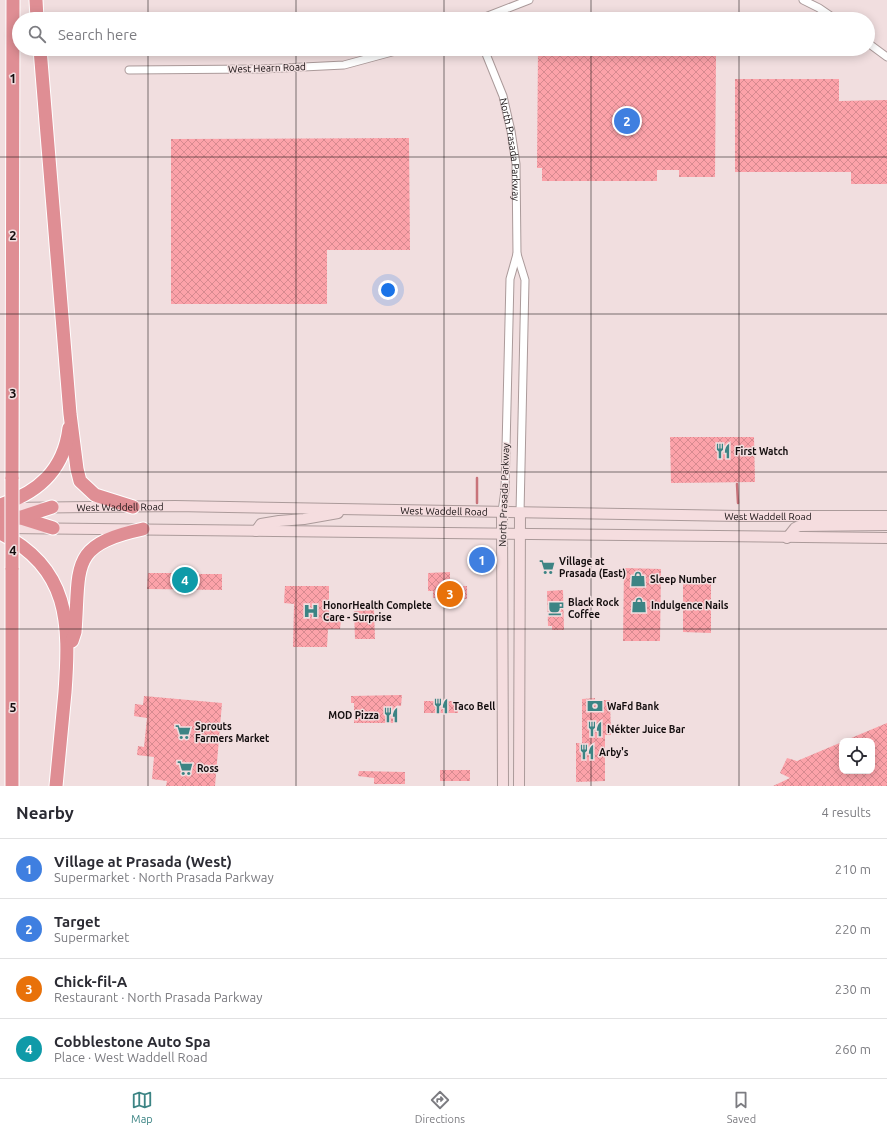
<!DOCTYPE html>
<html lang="en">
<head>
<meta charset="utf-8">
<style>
  body { margin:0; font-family:Ubuntu,sans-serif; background:#f7f7f7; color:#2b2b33 }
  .controls { position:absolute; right:12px; bottom:12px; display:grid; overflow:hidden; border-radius:8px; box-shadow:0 2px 10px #0003 }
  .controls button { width:36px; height:36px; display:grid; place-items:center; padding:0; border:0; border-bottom:1px solid #e1e1e2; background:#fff; color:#2b2b33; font:20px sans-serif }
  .you { position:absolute; left:388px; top:290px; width:14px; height:14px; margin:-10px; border:3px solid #fff; border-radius:50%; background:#1a73e8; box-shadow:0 0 0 6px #1a73e833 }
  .badge { display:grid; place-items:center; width:26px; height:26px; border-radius:50%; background:#3c8484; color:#fff; font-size:13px; font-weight:700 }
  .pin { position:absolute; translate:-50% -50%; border:2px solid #fff; box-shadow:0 1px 4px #0006 }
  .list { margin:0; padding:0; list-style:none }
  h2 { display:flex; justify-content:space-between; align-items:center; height:52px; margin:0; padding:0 16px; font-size:17px }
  h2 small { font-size:13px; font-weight:400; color:#7c7c81 }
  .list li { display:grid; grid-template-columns:26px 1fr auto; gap:12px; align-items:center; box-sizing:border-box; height:60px; padding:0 16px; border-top:1px solid #e1e1e2 }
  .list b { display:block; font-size:15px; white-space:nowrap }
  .list p { margin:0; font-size:13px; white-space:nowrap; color:#7c7c81 }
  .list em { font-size:13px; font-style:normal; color:#7c7c81 }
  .icon { flex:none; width:22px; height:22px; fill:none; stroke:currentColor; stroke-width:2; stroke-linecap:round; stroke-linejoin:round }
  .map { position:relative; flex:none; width:887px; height:786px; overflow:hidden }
  .search { position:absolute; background:#fff; box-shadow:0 2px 10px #0003; left:12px; right:12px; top:12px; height:44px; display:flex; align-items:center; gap:10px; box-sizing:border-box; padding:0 14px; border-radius:22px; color:#7c7c81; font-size:15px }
  .sheet { height:292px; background:#fff }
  nav { display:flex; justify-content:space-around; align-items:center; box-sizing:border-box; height:56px; border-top:1px solid #e1e1e2; background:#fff; font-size:11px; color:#7c7c81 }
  nav a { display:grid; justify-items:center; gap:2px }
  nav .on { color:#3c8484 }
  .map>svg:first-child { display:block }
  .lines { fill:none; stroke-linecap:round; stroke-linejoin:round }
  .stream { stroke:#c8737a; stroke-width:2.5 }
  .building { fill:url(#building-cross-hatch) }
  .street-casing { stroke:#ab9a9a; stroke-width:9 }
  .secondary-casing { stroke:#ab9a9a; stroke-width:12 }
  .highway-casing { stroke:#fff; stroke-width:15 }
  .street { stroke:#fff; stroke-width:7 }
  .secondary { stroke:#f5dddf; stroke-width:10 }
  .highway { stroke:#df8e94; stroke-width:13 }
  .highway-bridge-casing { stroke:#fff; stroke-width:15; stroke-linecap:butt }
  .highway-bridge { stroke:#df8e94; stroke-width:13 }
  .grid { fill:none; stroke:#140e0f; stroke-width:1; stroke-opacity:0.55 }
  .labels { text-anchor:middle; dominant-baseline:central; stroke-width:3; stroke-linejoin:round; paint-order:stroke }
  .street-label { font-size:10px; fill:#140e0f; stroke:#f1dedf }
  .poi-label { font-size:10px; font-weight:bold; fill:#140e0f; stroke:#f1dedf; text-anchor:start }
  .grid-label { font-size:13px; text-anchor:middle; font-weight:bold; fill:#140e0f; stroke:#f1dedf; stroke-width:3; stroke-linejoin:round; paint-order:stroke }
</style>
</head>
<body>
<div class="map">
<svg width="887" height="786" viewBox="0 0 887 786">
  <defs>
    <pattern id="building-cross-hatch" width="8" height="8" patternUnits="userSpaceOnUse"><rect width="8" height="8" fill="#fca2a9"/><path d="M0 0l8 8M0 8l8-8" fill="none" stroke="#d78a90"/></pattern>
  </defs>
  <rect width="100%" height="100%" fill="#f1dedf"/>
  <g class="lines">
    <g class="stream">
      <polyline points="737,484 738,503"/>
      <polyline points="477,503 477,478"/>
    </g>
  </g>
  <g class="building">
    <polygon points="538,49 685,49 685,55 716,56 715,177 679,177 679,170 657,170 657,181 542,181 542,168 537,168"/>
    <polygon points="735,79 839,79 839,101 887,100 887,184 851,184 851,172 735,172"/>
    <polygon points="409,138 410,250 327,250 327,304 171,304 171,139"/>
    <polygon points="670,437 754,437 755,482 671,483"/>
    <polygon points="624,568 661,569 660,641 623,641"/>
    <polygon points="176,570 198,571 198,574 222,574 222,590 147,589 148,573 176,573"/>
    <polygon points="450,572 450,586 467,586 467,599 433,598 433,591 428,591 428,573"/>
    <polygon points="683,578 711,578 711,633 683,632"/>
    <polygon points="285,586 329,586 329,619 341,620 340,629 328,629 327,647 293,647 294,604 284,603"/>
    <polygon points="563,590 564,630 552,630 552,626 548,626 547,591"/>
    <polygon points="374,610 375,639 355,639 354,611"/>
    <polygon points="402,695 401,706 396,706 396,723 354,723 354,703 351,703 351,696"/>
    <polygon points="144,696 222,703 215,786 166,786 167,781 152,779 154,757 137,755 138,746 144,747 147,718 134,716 135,704 143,705"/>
    <polygon points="595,698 595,700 610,700 611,735 605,735 605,781 576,782 576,743 582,743 582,699"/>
    <rect x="424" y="701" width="34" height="12"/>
    <polygon points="887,723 887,786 773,786 790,778 780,773 787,758 797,761 842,742 842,771 872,771 872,741 844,741"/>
    <rect x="440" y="770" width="30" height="11"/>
    <polygon points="359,771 405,772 405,784 374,784 374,778 358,776"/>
  </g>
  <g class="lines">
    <defs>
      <g id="street">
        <polyline points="803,0 819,8 835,19"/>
        <polyline points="480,19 529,0"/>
        <polyline points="868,43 887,57"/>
        <path id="s1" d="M484,49l19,47 8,35 5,33 1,90 8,26 -5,233"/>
        <polyline points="129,70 262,69 344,65 403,49"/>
        <polyline points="502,512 505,490 510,279 517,254"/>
      </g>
      <g id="secondary">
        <path id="s2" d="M6,508l169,-2 563,10h149"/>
        <polyline points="502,512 503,786"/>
        <polyline points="6,528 887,538"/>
        <polyline points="256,531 261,524 279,521 304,519 338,513"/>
        <polyline points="787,538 795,528 799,526 887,525"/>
        <polyline points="519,786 520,513"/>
      </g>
      <g id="highway">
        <polyline points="36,0 37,19"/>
        <polyline points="40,49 70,414 77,469 80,481 95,495 133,507"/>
        <polyline points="12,479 13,0"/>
        <path d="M0,505c38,-12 64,-35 69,-77"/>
        <polyline points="2,512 53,528"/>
        <polyline points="0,524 52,507"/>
        <path d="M0,533c70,35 70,91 65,159 -3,31 -6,63 -9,94"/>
        <polyline points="12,568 12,786"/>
        <path d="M72,641l3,-9c5,-67 -6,-87 68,-103"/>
      </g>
    </defs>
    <use href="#street" class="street-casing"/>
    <use href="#secondary" class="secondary-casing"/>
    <use href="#highway" class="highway-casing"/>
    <use href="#street" class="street"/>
    <use href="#secondary" class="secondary"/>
    <use href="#highway" class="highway"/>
    <defs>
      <polyline id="highway-bridge" points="12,568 12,479"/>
    </defs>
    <use href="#highway-bridge" class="highway-bridge-casing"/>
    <use href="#highway-bridge" class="highway-bridge"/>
  </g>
  <path class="grid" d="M148,0v19M296,0v19M444,0v19M591,0v19M739,0v19M148,49v737M296,49v737M444,49v737M591,49v737M739,49v737M0,157h887M0,314h887M0,472h887M0,629h887"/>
  <defs>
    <symbol id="restaurant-bare" viewBox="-9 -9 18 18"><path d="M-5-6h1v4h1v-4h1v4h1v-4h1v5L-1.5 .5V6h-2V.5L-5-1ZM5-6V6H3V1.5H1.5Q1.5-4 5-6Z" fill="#3c8484" stroke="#f1dedf" stroke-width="2.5" paint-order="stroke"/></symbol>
    <symbol id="supermarket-bare" viewBox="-9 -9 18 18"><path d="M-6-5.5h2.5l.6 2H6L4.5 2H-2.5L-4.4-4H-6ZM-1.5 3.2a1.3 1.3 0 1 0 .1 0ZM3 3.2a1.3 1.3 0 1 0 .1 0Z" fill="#3c8484" stroke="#f1dedf" stroke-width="2.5" paint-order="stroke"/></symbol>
    <symbol id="shop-bare" viewBox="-9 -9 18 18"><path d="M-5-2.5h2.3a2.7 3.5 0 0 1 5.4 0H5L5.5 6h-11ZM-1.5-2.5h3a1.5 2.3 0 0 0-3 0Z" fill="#3c8484" stroke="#f1dedf" stroke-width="2.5" paint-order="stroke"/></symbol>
    <symbol id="cafe-bare" viewBox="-9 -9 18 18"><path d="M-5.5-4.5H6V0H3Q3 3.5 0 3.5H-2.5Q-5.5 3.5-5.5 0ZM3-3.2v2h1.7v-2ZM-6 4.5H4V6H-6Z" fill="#3c8484" stroke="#f1dedf" stroke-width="2.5" paint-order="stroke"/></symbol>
    <symbol id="hospital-bare" viewBox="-9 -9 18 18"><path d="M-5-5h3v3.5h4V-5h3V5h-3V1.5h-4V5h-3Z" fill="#3c8484" stroke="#f1dedf" stroke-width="2.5" paint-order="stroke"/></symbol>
    <symbol id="bank-bare" viewBox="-9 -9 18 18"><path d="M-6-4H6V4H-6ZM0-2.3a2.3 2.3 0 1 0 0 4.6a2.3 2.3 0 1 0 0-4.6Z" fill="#3c8484" stroke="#f1dedf" stroke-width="2.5" paint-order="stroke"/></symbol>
  </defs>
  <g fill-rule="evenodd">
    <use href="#restaurant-bare" x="712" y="440" width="22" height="22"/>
    <use href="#supermarket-bare" x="536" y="556" width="22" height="22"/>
    <use href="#shop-bare" x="627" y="568" width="22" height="22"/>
    <use href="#shop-bare" x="628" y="594" width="22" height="22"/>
    <use href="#cafe-bare" x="545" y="597" width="22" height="22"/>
    <use href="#hospital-bare" x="300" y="600" width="22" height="22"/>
    <use href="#restaurant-bare" x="430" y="695" width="22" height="22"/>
    <use href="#bank-bare" x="584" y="695" width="22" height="22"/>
    <use href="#restaurant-bare" x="380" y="704" width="22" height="22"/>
    <use href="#restaurant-bare" x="584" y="718" width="22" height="22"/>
    <use href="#supermarket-bare" x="172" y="721" width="22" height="22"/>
    <use href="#restaurant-bare" x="576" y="741" width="22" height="22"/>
    <use href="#supermarket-bare" x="174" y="757" width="22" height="22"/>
  </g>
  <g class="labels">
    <g class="street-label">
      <text transform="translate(267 68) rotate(-2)">West Hearn Road</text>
      <text stroke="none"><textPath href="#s1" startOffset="105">North Prasada Parkway</textPath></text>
      <text transform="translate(504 495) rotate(-88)">North Prasada Parkway</text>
      <text stroke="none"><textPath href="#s2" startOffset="114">West Waddell Road</textPath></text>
      <text stroke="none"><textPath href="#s2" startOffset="438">West Waddell Road</textPath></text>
      <text stroke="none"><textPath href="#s2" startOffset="762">West Waddell Road</textPath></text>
    </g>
    <g class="poi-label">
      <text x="735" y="451">First Watch</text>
      <text x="559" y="561">Village at<tspan x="559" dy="12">Prasada (East)</tspan></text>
      <text x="650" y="579">Sleep Number</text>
      <text x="568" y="602">Black Rock<tspan x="568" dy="12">Coffee</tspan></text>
      <text x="323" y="605">HonorHealth Complete<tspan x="323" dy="12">Care - Surprise</tspan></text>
      <text x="651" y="605">Indulgence Nails</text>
      <text x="453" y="706">Taco Bell</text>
      <text x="607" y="706">WaFd Bank</text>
      <text x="379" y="715" text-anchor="end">MOD Pizza</text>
      <text x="195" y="726">Sprouts<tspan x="195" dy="12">Farmers Market</tspan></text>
      <text x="607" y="729">Nékter Juice Bar</text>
      <text x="599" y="752">Arby's</text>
      <text x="197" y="768">Ross</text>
    </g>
  </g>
  <g class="grid-label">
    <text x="13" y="83">1</text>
    <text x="13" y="240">2</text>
    <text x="13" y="398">3</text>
    <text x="13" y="555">4</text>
    <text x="13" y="712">5</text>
  </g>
</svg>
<div class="controls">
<button><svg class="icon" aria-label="locate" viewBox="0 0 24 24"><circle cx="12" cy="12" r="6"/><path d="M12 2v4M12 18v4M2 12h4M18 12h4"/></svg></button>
</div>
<div class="you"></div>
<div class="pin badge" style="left:482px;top:560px;background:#3f7fe0">1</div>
<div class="pin badge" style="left:627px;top:121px;background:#3f7fe0">2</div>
<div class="pin badge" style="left:450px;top:594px;background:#e8710a">3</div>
<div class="pin badge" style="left:185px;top:580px;background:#0f9aa8">4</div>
<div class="search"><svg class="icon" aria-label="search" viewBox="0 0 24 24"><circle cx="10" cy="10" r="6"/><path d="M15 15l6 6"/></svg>Search here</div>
</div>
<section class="sheet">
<h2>Nearby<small>4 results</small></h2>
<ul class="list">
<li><span class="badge" style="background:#3f7fe0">1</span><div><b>Village at Prasada (West)</b><p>Supermarket · North Prasada Parkway</p></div><em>210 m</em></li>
<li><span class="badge" style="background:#3f7fe0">2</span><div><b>Target</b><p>Supermarket</p></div><em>220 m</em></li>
<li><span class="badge" style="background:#e8710a">3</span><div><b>Chick-fil-A</b><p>Restaurant · North Prasada Parkway</p></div><em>230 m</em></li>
<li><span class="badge" style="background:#0f9aa8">4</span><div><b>Cobblestone Auto Spa</b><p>Place · West Waddell Road</p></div><em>260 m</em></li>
</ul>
</section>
<nav>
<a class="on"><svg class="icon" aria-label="map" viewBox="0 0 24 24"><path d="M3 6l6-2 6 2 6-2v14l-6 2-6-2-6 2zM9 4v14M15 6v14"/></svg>Map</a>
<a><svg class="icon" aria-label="directions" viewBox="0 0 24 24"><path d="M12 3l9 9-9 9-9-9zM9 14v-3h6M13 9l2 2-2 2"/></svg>Directions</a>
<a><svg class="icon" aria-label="saved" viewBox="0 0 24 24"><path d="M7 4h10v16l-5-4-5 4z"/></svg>Saved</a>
</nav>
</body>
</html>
